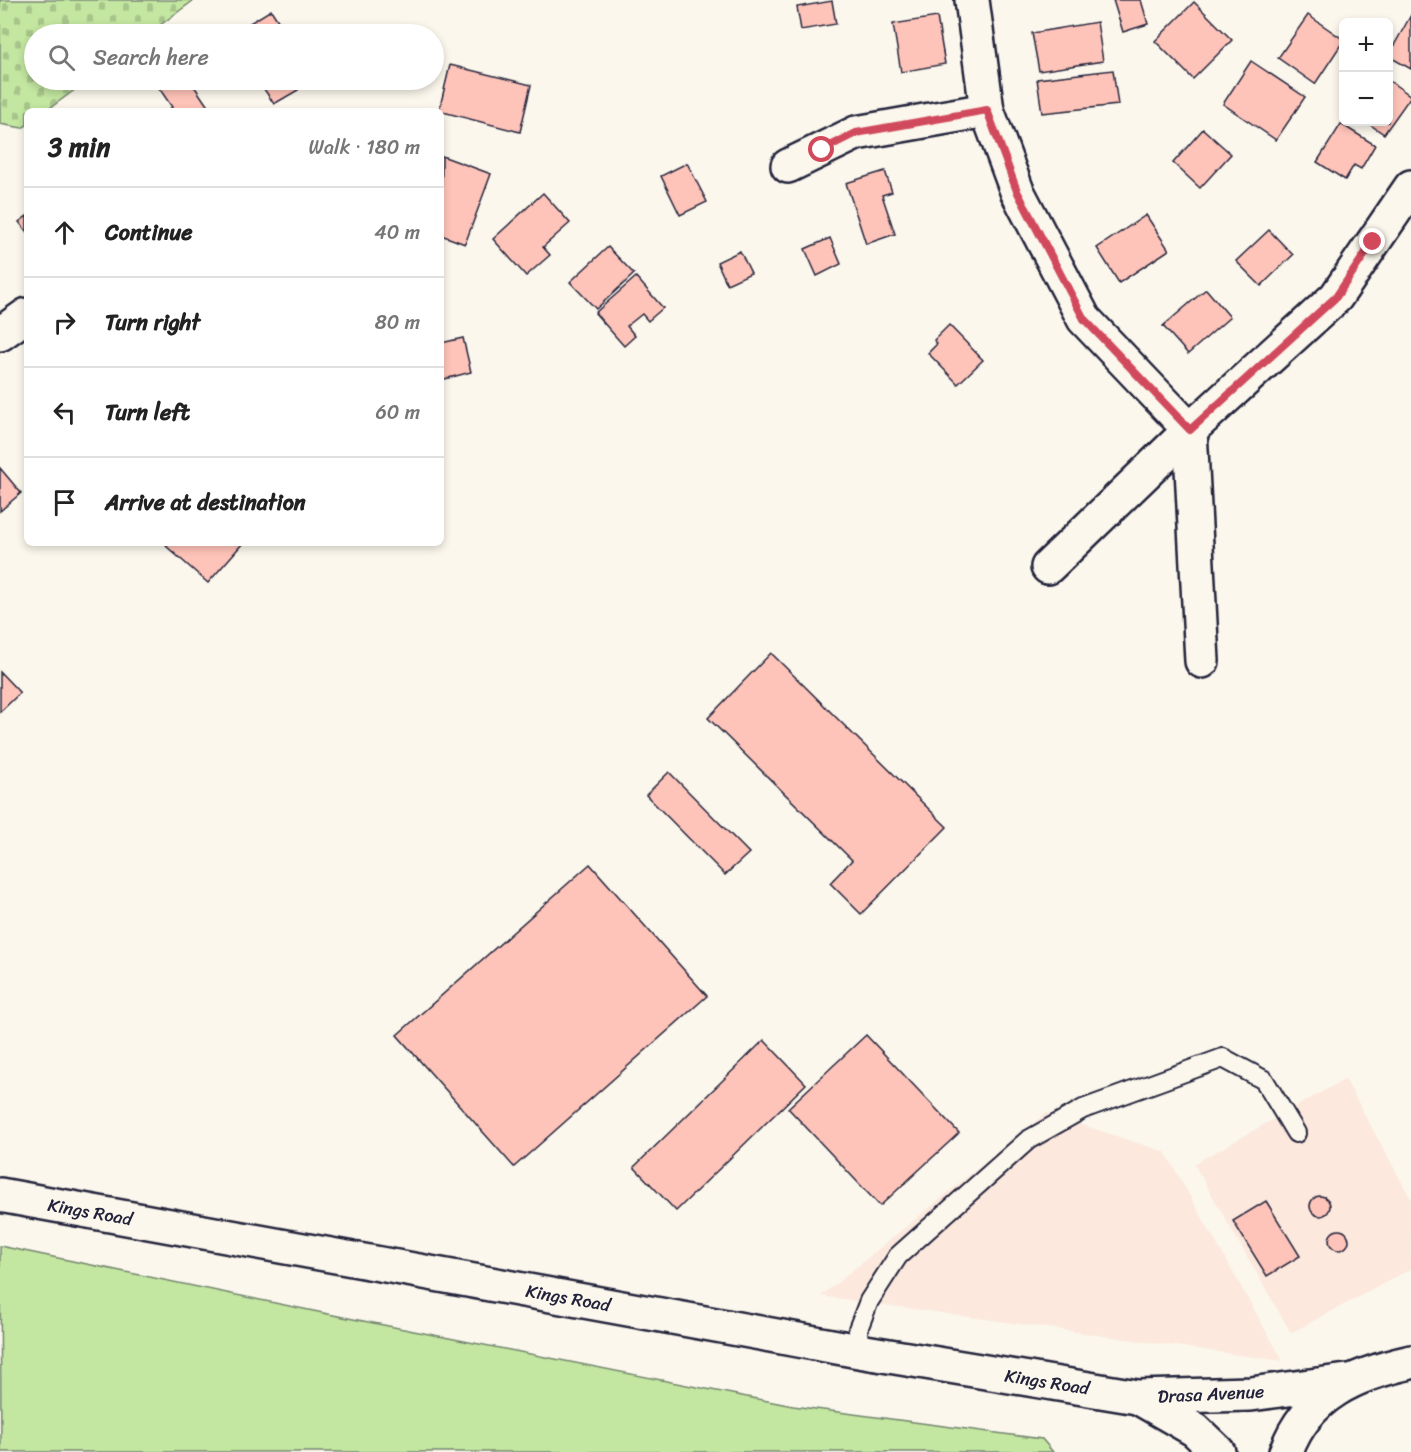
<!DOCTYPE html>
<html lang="en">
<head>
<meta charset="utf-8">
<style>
  body { margin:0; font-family:Sriracha,sans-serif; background:#f6f6f6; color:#222 }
  .controls { position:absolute; right:18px; top:18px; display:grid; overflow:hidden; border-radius:9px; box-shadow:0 3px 9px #0003 }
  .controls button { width:54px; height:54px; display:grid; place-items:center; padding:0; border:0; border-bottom:2px solid #e0e0e0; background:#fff; color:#222; font:30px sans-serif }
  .stop { position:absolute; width:18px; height:18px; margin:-14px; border:4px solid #d1495b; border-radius:50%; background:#fff }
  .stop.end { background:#d1495b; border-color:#fff; box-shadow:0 2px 6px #0008 }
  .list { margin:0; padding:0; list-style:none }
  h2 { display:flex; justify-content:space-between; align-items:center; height:78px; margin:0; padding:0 24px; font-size:26px }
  h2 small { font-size:20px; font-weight:400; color:#767676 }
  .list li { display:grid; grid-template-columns:39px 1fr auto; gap:18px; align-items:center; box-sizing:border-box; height:90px; padding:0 24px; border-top:2px solid #e0e0e0 }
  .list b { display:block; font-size:22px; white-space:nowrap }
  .list em { font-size:20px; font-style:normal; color:#767676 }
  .icon { flex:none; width:33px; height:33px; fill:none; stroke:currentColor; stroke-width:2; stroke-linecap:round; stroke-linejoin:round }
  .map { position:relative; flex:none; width:1411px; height:1452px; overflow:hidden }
  .search { position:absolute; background:#fff; box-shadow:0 3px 9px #0003; left:24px; top:24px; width:420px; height:66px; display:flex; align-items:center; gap:15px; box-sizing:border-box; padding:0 21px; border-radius:33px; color:#767676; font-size:22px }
  .panel { position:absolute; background:#fff; box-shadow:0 3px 9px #0003; left:24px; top:108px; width:420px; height:438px; border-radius:9px }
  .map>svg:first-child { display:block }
  .built { fill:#fce8dd }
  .green { fill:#c3e6a0; stroke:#72846e; stroke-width:1.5 }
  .cemetery { fill:url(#cemetery-stones); stroke:#72846e; stroke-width:1.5 }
  .building { fill:#ffc4b9; stroke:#22223b; stroke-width:1.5 }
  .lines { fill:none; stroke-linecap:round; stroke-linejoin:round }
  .lane-casing { stroke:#22223b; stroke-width:22 }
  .street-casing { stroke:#22223b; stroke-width:38 }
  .highway-casing { stroke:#22223b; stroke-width:38 }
  .lane { stroke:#fbf7ec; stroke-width:18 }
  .street { stroke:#fbf7ec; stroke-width:33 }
  .highway { stroke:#fbf7ec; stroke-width:33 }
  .route { stroke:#d1495b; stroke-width:8 }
  .labels { text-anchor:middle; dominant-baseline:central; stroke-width:4.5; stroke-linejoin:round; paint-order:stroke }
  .street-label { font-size:18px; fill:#22223b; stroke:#fbf7ec }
</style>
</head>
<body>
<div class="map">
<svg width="1411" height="1452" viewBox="0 0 1411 1452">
  <defs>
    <pattern id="cemetery-stones" width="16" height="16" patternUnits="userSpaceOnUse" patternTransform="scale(1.5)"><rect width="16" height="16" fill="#c3e6a0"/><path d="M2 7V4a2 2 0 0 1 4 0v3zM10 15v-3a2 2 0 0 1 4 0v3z" fill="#a7c58b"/></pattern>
  </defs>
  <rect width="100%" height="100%" fill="#fbf7ec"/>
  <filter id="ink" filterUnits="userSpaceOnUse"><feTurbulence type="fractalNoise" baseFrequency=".0167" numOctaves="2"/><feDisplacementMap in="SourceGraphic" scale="12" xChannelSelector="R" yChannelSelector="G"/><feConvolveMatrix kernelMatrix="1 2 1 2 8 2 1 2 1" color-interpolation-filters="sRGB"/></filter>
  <g filter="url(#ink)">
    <g class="built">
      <polygon points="1345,1079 1411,1199 1411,1269 1291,1333 1194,1164"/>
      <polygon points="1046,1113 1165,1152 1283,1361 821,1296"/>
    </g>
    <polygon class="green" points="0,1246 328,1314 793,1406 1042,1439 1053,1452 1,1452"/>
    <polygon class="cemetery" points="0,0 194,0 148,34 34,34 34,80 88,80 46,111 27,111 27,125 22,128 0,124"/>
    <g class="building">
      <polygon points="1113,0 1141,0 1148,24 1123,32"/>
      <polygon points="832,1 836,24 801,30 797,7"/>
      <polygon points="1194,2 1232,40 1193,79 1155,41"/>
      <polygon points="271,10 286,33 232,34"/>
      <polygon points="1308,15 1344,40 1315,84 1278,58"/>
      <polygon points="1411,15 1411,69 1388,56"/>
      <polygon points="937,17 945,64 901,72 893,24"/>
      <polygon points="1097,22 1103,61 1039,71 1032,33"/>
      <polygon points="1251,61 1305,97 1276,140 1223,104"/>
      <polygon points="450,65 531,85 520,132 439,111"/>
      <polygon points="1113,70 1118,105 1042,113 1037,79"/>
      <polygon points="165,80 190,80 211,111 167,111 172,107 157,85"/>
      <polygon points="258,80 291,80 298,90 274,104"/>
      <polygon points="1388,80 1411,96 1384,134 1366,122 1388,122"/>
      <polygon points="1341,124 1375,145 1361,169 1354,165 1345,180 1317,162"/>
      <polygon points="1203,129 1231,154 1200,188 1173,163"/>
      <polygon points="442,156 491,174 465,244 441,235"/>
      <polygon points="687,163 707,202 680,215 661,176"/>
      <polygon points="885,171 892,192 882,195 895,234 866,244 846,183"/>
      <polygon points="543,193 570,223 543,247 550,255 526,276 493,239"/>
      <polygon points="1146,215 1169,250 1119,283 1097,248"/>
      <polygon points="27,216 27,232 19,222"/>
      <polygon points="1269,230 1293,255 1261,286 1236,261"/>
      <polygon points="830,238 841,264 817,276 805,249"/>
      <polygon points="608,247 634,274 596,309 570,282"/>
      <polygon points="740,251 751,273 727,284 717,262"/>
      <polygon points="636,277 663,308 648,321 642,314 627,326 635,336 624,346 595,313"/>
      <polygon points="1206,289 1230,317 1188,354 1163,326"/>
      <polygon points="949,325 983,360 958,384 928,353 937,344 934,340"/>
      <polygon points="463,338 471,372 441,380 441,343"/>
      <polygon points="0,468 21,493 0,511"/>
      <polygon points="169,543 243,543 208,583 166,546"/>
      <polygon points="771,653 947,827 861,914 830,883 852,860 708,718"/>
      <polygon points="0,672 20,693 0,712"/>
      <polygon points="669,772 749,853 725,875 646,795"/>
      <polygon points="590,864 707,996 514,1167 397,1035"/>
      <polygon points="866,1035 959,1133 880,1206 788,1108"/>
      <polygon points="764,1040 806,1084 676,1211 634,1167"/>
      <circle cx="1320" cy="1206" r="10"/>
      <polygon points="1266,1201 1300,1256 1267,1276 1233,1221"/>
      <circle cx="1339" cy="1240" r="10"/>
    </g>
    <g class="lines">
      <defs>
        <polyline id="lane" points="859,1351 858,1329 869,1301 898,1256 1028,1140 1083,1109 1223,1058 1264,1080 1296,1133"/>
        <g id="street">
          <polyline points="972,0 987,110 1017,191 1084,319 1190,430 1202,661"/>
          <polyline points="788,166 856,133 987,110"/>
          <polyline points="0,334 27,315"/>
          <polyline points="1048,567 1190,430 1336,297 1411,187"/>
        </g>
        <g id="highway">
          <polyline points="0,1195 859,1351 1137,1397 1251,1394 1347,1381"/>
          <polyline points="1141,1399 1195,1430 1218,1452"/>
          <path d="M1286,1452c21,-58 70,-78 125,-90"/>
        </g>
      </defs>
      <use href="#lane" class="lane-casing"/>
      <use href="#street" class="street-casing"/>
      <use href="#highway" class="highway-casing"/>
      <use href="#lane" class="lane"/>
      <use href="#street" class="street"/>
      <use href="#highway" class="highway"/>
    </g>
  </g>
  <g class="lines" filter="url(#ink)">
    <polyline class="route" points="822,150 856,133 987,110 1017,191 1084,319 1190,430 1336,297 1373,242"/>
  </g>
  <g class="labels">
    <g class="street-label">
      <text transform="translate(90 1212) rotate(10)">Kings Road</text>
      <text transform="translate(568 1298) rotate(10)">Kings Road</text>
      <text transform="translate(1047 1382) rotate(9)">Kings Road</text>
      <text transform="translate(1211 1394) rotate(-3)">Drasa Avenue</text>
    </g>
  </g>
</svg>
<div class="controls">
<button>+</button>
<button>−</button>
</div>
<div class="stop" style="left:822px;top:150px"></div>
<div class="stop end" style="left:1373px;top:242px"></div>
<div class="search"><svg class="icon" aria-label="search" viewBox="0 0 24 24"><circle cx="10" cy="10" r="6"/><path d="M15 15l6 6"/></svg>Search here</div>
<section class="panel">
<h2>3 min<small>Walk · 180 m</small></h2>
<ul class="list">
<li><svg class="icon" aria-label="ahead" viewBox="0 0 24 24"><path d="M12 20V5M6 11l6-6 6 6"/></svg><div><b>Continue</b></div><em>40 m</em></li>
<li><svg class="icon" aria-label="right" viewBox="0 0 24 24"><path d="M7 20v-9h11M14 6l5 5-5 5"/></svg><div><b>Turn right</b></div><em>80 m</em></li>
<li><svg class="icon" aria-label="left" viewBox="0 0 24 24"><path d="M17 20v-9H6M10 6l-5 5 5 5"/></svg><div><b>Turn left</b></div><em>60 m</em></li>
<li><svg class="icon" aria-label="arrive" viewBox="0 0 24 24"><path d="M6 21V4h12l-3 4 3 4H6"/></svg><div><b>Arrive at destination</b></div></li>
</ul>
</section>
</div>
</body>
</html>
